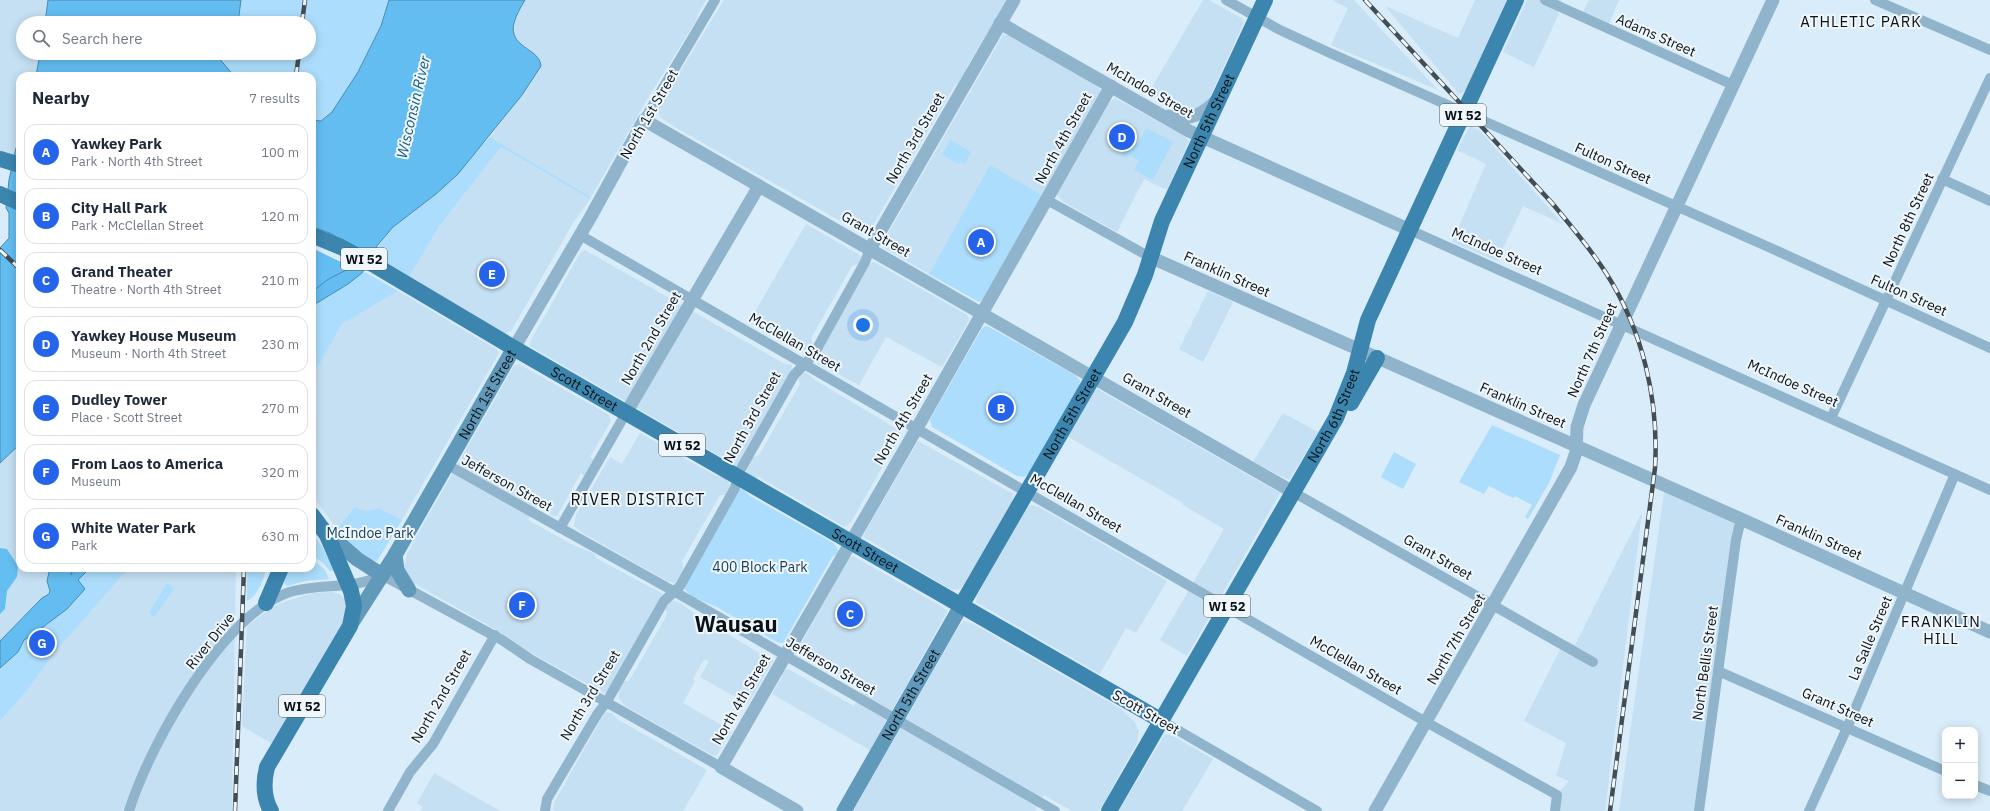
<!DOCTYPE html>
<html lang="en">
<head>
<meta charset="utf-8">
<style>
  body { margin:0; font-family:"IBM Plex Sans",sans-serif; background:#f6f6f7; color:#1f2937 }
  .controls { position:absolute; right:12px; bottom:12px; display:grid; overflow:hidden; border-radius:8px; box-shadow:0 2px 10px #0003 }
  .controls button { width:36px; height:36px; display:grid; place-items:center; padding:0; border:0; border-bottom:1px solid #e0e1e3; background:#fff; color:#1f2937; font:20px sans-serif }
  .you { position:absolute; left:863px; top:325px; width:14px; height:14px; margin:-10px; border:3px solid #fff; border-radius:50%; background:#1a73e8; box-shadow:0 0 0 6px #1a73e833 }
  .badge { display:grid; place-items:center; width:26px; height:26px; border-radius:50%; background:#2563eb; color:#fff; font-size:13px; font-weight:700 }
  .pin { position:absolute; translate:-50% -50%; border:2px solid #fff; box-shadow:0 1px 4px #0006 }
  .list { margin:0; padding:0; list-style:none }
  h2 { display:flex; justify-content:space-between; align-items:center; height:52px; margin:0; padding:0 16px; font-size:17px }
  h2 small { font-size:13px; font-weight:400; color:#747a83 }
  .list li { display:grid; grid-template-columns:26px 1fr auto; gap:12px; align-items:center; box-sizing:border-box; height:56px; margin:0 8px 8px; padding:0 8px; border:1px solid #e0e1e3; border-radius:12px }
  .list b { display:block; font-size:15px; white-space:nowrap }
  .list p { margin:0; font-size:13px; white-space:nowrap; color:#747a83 }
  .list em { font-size:13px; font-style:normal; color:#747a83 }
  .icon { flex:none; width:22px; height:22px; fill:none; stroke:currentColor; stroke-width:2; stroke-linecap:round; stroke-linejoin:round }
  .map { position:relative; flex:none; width:1990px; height:811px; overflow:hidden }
  .search { position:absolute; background:#fff; box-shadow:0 2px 10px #0003; left:16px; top:16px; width:300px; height:44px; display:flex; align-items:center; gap:10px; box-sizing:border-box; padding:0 14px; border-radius:22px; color:#747a83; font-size:15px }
  .panel { position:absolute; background:#fff; box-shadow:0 2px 10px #0003; left:16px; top:72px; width:300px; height:500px; border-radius:12px }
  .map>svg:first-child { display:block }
  .built { fill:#c5e0f2 }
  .green { fill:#acddfc }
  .forest { fill:#64bef2 }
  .water { fill:#63bdf1; stroke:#498aaf }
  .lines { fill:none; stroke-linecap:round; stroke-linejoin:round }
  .minor { stroke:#90b4cb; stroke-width:10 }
  .tertiary { stroke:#90b4cb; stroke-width:13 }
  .secondary { stroke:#6199bb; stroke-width:15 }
  .primary { stroke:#3b85af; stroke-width:16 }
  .rail-casing { stroke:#434e54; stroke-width:4.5 }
  .rail { stroke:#eff7fd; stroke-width:3; stroke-dasharray:9; stroke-linecap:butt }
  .labels { text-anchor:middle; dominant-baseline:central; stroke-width:4; stroke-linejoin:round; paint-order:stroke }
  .shield { fill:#eff7fd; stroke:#4f575b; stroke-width:1 }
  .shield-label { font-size:13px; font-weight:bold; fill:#0b1216 }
  .street-label { font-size:14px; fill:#0b1216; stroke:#eff7fd }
  .park-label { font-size:14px; fill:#1a4156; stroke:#eff7fd }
  .neighbourhood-label { font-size:15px; letter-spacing:1px; fill:#0b1216; stroke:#eff7fd }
  .water-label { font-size:15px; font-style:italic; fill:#155a7d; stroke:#eff7fd }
  .quarter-label { font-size:16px; letter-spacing:1px; fill:#0b1216; stroke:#eff7fd }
  .town-label { font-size:22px; font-weight:bold; fill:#0b1216; stroke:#eff7fd }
</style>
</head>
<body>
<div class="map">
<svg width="1990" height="811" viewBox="0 0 1990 811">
  <rect width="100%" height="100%" fill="#d8ecf9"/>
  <g class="built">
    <polygon points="0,0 48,0 45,23 23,23 23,53 40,53 36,76 20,76 20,150 16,148 14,155 0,151"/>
    <polygon points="525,0 706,0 699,12 696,21 649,96 591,197 490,137 530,84 541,66 537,57 519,42 514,35 515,20"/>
    <polygon points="724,0 1007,0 966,68 965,74 962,82 955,85 869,232 865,235 673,126 660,117 658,110 660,104"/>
    <polygon points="1203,0 1209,0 1241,18 1244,22 1208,101 1205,106 1187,112 1148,94"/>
    <polygon points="1334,0 1354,0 1438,90 1331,45 1348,8 1333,1"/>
    <polygon points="1475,0 1508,0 1467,88 1464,92 1459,94 1385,6 1458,38"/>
    <polygon points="1527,0 1562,0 1557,13 1559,14 1534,67 1503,52"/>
    <polygon points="1589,0 1619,0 1607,28 1581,16"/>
    <polygon points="1003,35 1008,35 1097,86 1101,91 1042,195 990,166 929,274 886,249 883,246 883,242"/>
    <polygon points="1115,98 1184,136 1189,141 1167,190 1144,179 1117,232 1062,201 1057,194 1110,102"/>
    <polygon points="1470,126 1479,130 1563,224 1523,206 1497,261 1452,242 1486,164 1457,150"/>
    <polygon points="501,147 590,199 573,223 514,326 511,331 505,333 409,277 440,225"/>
    <polygon points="806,224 858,254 862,258 860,263 852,266 811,338 813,346 809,352 804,354 749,322"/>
    <polygon points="585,250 785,364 792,365 791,372 736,467 731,466 730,462 530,346 531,340 551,305 580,253"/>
    <polygon points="874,262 967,315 969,320 967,324 942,367 886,337 859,385 817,363 816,358 869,264"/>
    <polygon points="398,291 496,349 499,353 402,520 379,508 366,511 355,507 337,529 312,495 312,377 342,324"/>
    <polygon points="1208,291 1233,302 1203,362 1179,349"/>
    <polygon points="519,364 609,415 611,421 590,457 594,460 584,476 581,473 557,516 554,516 547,512 543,507 538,504 528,520 571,544 595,554 596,558 663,594 608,690 604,693 526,650 500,632 410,581 404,569 407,554 416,537 514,366"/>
    <polygon points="802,372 807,373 815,380 902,432 851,522 845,527 759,477 754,478 748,474 746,470 750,458 759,455 800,384 798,377"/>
    <polygon points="1097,389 1280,493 1187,656 1160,640 1224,529 1183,505 1183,503 1067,436 1093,392"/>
    <polygon points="1283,413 1318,432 1289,480 1253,462"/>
    <polygon points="640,433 716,476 725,477 731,486 727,495 720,495 682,561 684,571 675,583 667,581 581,532 574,526 576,515 610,457 622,464"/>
    <polygon points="918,441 1013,494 1012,503 990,542 962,587 958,590 950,589 864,537 865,532"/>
    <polygon points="20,444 20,568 50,568 47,581 50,593 47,597 42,598 0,641 0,614 5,609 7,591 17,577 18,566 7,549 0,548 0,463"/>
    <polygon points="1665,486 1741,519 1699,811 1619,811"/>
    <polygon points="1031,505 1039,507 1167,581 1136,633 1126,628 1100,674 976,602 977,596 1023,512 1027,507"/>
    <polygon points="1642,512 1605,811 1555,811 1557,795 1569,781 1556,776 1566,743 1524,721 1565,640 1575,645"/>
    <polygon points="853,556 944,608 947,612 870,750 772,694 782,677 780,674 783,670 788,669 854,706 863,690 801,654 798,650 848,558"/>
    <polygon points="129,568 236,568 232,811 0,811 0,721 23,695 60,646"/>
    <polygon points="332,592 339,594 346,600 347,605 343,622 273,744 242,726 247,626 271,608 284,602 313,593"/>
    <polygon points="671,600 680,603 702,619 773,661 748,704 700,677 709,661 704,659 693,679 695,681 683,703 732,731 716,756 712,755 625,706 619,699 619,689 624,681 629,681 667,615 665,607"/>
    <polygon points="964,621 975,625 1121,709 1135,722 1139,731 1137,743 1099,811 1072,811 1044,795 1035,810 1037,811 853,811 959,626"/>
    <polygon points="605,712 612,713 617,719 707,770 683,811 555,811 553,809 554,803 600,721 600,717"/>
    <polygon points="1165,734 1173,736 1213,759 1182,811 1119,811"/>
    <polygon points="434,773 500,811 420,811 423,807 417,803"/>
  </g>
  <g class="green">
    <polygon points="241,0 389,0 381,26 358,72 332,112 321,121 312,120 312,76 234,76 218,57 217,53 309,53 309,23 238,23"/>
    <polygon points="1146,128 1173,142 1153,180 1134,170 1139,160 1129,155 1127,158 1121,155 1123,152 1121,150 1127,138 1138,144"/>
    <polygon points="490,137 591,197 590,199 501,147 440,225 409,277 372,255 393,227 436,194"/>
    <polygon points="950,140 971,152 965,164 960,161 959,164 942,155"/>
    <polygon points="990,165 1042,195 983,299 979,302 929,274"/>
    <polygon points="363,271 398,291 342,324 312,377 312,306 348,284"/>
    <polygon points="985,326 989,327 1075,375 1080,381 1079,386 1030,472 1024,477 1017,476 932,427 930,420 932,416 981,330"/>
    <polygon points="1492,425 1560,455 1549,483 1528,519 1525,517 1532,505 1515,496 1513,498 1489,486 1484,494 1459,482"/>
    <polygon points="1394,452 1416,464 1403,489 1381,477"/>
    <polygon points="740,489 743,489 750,496 833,543 838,549 837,554 832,557 783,643 777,642 717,607 693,597 685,590 686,585"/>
    <path d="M355,507l11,4 13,-3 23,12 -25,41c-13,0 -32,-22 -40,-32z"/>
    <polygon points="312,533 323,548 334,570 333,571 330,571 322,562 312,555"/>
    <polygon points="312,559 325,570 329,579 305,581 287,586 283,581 286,568 312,568"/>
    <polygon points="98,568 129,568 60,646 23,695 0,721 0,668 18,652 24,640 35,633 67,609 78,580 88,570"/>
    <path d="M247,568h19c-2,12 -8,27 -19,33z"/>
    <polygon points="167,583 174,589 154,617 149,613"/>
  </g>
  <g class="forest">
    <polygon points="312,248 349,266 343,273 327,280 312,292"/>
    <polygon points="0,548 7,549 18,566 17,577 7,591 5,609 0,614"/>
  </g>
  <g class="water">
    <polygon points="48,0 241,0 238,23 45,23"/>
    <path d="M389,0h136c-4,7 -9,15 -11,23 -6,25 26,25 27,43l-19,29 -64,79 -22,20 -43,33 -16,19 -15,27 -14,11 -36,22v-14l15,-12 19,-10c8,-11 -2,-25 -10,-33 -4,-4 -12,-6 -18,-8l-6,2v-111l9,1 11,-9 26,-40 23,-46z"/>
    <polygon points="40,53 217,53 218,57 234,76 36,76"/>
    <polygon points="16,148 20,150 20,444 0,463 0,248 9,238 9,213 6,208 9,180"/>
    <polygon points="50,568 72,568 71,575 77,568 98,568 88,570 78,580 85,589 67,609 35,633 24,640 18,652 0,668 0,641 42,598 49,594 50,591 47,581"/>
  </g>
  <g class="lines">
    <g class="minor">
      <polyline points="1226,0 1280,30 1330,53 1773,249 1990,348"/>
      <polyline points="1545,0 1733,85"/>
      <polyline points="1875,0 1990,50"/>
      <polyline points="644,120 715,0"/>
      <polyline points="1942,179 1990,201"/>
      <polyline points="1047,200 1150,257"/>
      <polyline points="1410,230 1990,490"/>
      <polyline points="580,235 1426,722 1557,795 1555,811"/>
      <polyline points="1831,418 1990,78"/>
      <polyline points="446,464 684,597 1055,811"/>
      <polyline points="1293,492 1593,662"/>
      <polyline points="560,528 626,413"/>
      <polyline points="1718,671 1945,771"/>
      <polyline points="1162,721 1317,811"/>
      <polyline points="1975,785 1990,791"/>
      <path d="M129,811c20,-65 92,-194 158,-218 31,-11 66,-2 95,-18l120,65 28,19 191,108"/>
      <polyline points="388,811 410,772 433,744 495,635"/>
      <polyline points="545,811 547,799 598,713 606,703 664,601 680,586 735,488 738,474 794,375 814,354 865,262 870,249"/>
      <polyline points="1699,811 1736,540 1741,519"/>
      <polyline points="1809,811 1847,728 1955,474"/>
    </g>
    <g class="tertiary">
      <polyline points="1000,23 1189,131 1410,230"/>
      <path d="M1169,116c21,5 33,-1 48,-16"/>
      <polyline points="870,249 1014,0"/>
      <polyline points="1150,257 1741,519 1990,632"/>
      <polyline points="514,348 590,218 644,120 1293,492"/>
      <polyline points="626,413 759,186"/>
      <polyline points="797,811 721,767 917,428 1111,86"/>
      <polyline points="1375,811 1571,467 1576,452 1577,427 1584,405 1773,0"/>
    </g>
    <g class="secondary">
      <polyline points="326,532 357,559 382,575"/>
      <polyline points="395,555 397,570 409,590"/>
      <path id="s1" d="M351,624l44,-69 119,-207"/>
      <path id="s2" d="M844,811l117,-205"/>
    </g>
    <g class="primary">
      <polyline points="0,159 20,165"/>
      <polyline points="0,194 20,203"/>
      <path id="s3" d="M312,235l29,12 35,19 148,88 638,367"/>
      <polyline points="1351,403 1377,358"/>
      <polyline points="266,603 281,568"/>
      <path id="s4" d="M961,606l164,-284 20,-47 17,-54 103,-221"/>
      <path d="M271,811c-8,-14 -8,-28 -4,-44l83,-141 4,-20 -3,-15 -24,-56 -15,-20"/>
      <path id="s5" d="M1109,811l227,-393 18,-45 14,-53 148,-320"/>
    </g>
    <defs>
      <g id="rail">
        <path d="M1365,0l187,203c19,23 38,45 54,70 37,58 53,127 49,195l-45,343"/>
        <polyline points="302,23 305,0"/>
        <polyline points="296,76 299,53"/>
        <polyline points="0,250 20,269"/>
        <polyline points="235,811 244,568"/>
      </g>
    </defs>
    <use href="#rail" class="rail-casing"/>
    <use href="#rail" class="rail"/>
  </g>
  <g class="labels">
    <g class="shield">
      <rect x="1440" y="104" width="46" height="22" rx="3"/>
      <rect x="341" y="248" width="46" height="22" rx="3"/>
      <rect x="659" y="434" width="46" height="22" rx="3"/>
      <rect x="1204" y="595" width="46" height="22" rx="3"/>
      <rect x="279" y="695" width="46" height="22" rx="3"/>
    </g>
    <g class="shield-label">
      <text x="1463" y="115">WI 52</text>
      <text x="364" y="259">WI 52</text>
      <text x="682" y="445">WI 52</text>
      <text x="1227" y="606">WI 52</text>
      <text x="302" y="706">WI 52</text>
    </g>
    <g class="street-label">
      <text transform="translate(1656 35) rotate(24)">Adams Street</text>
      <text transform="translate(1150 90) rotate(30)">McIndoe Street</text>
      <text transform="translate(649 114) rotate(-60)">North 1st Street</text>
      <text stroke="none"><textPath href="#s4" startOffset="546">North 5th Street</textPath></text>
      <text transform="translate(915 138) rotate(-60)">North 3rd Street</text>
      <text transform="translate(1063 138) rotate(-61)">North 4th Street</text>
      <text transform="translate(1613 163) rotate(24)">Fulton Street</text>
      <text transform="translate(1908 220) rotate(-65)">North 8th Street</text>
      <text transform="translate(876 234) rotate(30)">Grant Street</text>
      <text transform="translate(1497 251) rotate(24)">McIndoe Street</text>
      <text transform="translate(1227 274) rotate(24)">Franklin Street</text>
      <text transform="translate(1909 295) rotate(24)">Fulton Street</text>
      <text transform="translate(651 338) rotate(-60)">North 2nd Street</text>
      <text transform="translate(795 342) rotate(30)">McClellan Street</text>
      <text transform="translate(1592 350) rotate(-66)">North 7th Street</text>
      <text transform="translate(1793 383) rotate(24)">McIndoe Street</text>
      <text stroke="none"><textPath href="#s3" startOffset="313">Scott Street</textPath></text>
      <text stroke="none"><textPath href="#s1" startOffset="267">North 1st Street</textPath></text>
      <text transform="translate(1157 395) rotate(30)">Grant Street</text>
      <text transform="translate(1523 405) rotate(24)">Franklin Street</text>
      <text stroke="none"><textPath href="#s4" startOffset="222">North 5th Street</textPath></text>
      <text stroke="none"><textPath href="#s5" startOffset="455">North 6th Street</textPath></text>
      <text transform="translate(752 417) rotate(-61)">North 3rd Street</text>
      <text transform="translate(903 419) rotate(-60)">North 4th Street</text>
      <text transform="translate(507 483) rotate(29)">Jefferson Street</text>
      <text transform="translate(1076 503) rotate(30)">McClellan Street</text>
      <text transform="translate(1819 537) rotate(24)">Franklin Street</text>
      <text stroke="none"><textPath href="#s3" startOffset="637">Scott Street</textPath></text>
      <text transform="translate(1438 557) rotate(30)">Grant Street</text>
      <text transform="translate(1870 638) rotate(-67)">La Salle Street</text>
      <text transform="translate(1456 639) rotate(-60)">North 7th Street</text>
      <text transform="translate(210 641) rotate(-51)">River Drive</text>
      <text transform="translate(1705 663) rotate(-82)">North Bellis Street</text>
      <text transform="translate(1356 665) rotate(30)">McClellan Street</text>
      <text transform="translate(831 666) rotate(30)">Jefferson Street</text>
      <text transform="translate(590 695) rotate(-59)">North 3rd Street</text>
      <text stroke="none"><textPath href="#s2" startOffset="134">North 5th Street</textPath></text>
      <text transform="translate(441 696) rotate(-60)">North 2nd Street</text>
      <text transform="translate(741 699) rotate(-60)">North 4th Street</text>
      <text transform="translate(1838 707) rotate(24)">Grant Street</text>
      <text transform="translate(1146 712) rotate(30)">Scott Street</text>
    </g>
    <g class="park-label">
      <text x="370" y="533">McIndoe Park</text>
      <text x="760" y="567">400 Block Park</text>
    </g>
    <g class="neighbourhood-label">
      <text x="1861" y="21">ATHLETIC PARK</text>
      <text x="1941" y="621">FRANKLIN<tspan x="1941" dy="17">HILL</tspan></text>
    </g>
    <g class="water-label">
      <text transform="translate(413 107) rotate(-77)">Wisconsin River</text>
    </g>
    <g class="quarter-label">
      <text x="638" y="499">RIVER DISTRICT</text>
    </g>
    <g class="town-label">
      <text x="736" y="623">Wausau</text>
    </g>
  </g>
</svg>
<div class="controls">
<button>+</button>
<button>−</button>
</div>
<div class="you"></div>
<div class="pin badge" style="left:981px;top:242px">A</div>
<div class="pin badge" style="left:1001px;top:408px">B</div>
<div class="pin badge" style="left:850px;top:614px">C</div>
<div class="pin badge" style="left:1122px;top:137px">D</div>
<div class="pin badge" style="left:492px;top:274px">E</div>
<div class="pin badge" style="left:522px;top:605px">F</div>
<div class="pin badge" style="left:42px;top:643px">G</div>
<div class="search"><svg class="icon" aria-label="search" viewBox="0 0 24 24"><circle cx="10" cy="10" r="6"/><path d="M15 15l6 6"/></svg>Search here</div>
<section class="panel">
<h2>Nearby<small>7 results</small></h2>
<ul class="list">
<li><span class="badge">A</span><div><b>Yawkey Park</b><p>Park · North 4th Street</p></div><em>100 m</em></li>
<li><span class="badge">B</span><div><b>City Hall Park</b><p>Park · McClellan Street</p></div><em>120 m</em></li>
<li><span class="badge">C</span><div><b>Grand Theater</b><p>Theatre · North 4th Street</p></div><em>210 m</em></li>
<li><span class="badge">D</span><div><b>Yawkey House Museum</b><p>Museum · North 4th Street</p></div><em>230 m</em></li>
<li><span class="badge">E</span><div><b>Dudley Tower</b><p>Place · Scott Street</p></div><em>270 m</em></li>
<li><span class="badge">F</span><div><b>From Laos to America</b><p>Museum</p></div><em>320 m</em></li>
<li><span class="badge">G</span><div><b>White Water Park</b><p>Park</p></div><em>630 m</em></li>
</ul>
</section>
</div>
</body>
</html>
